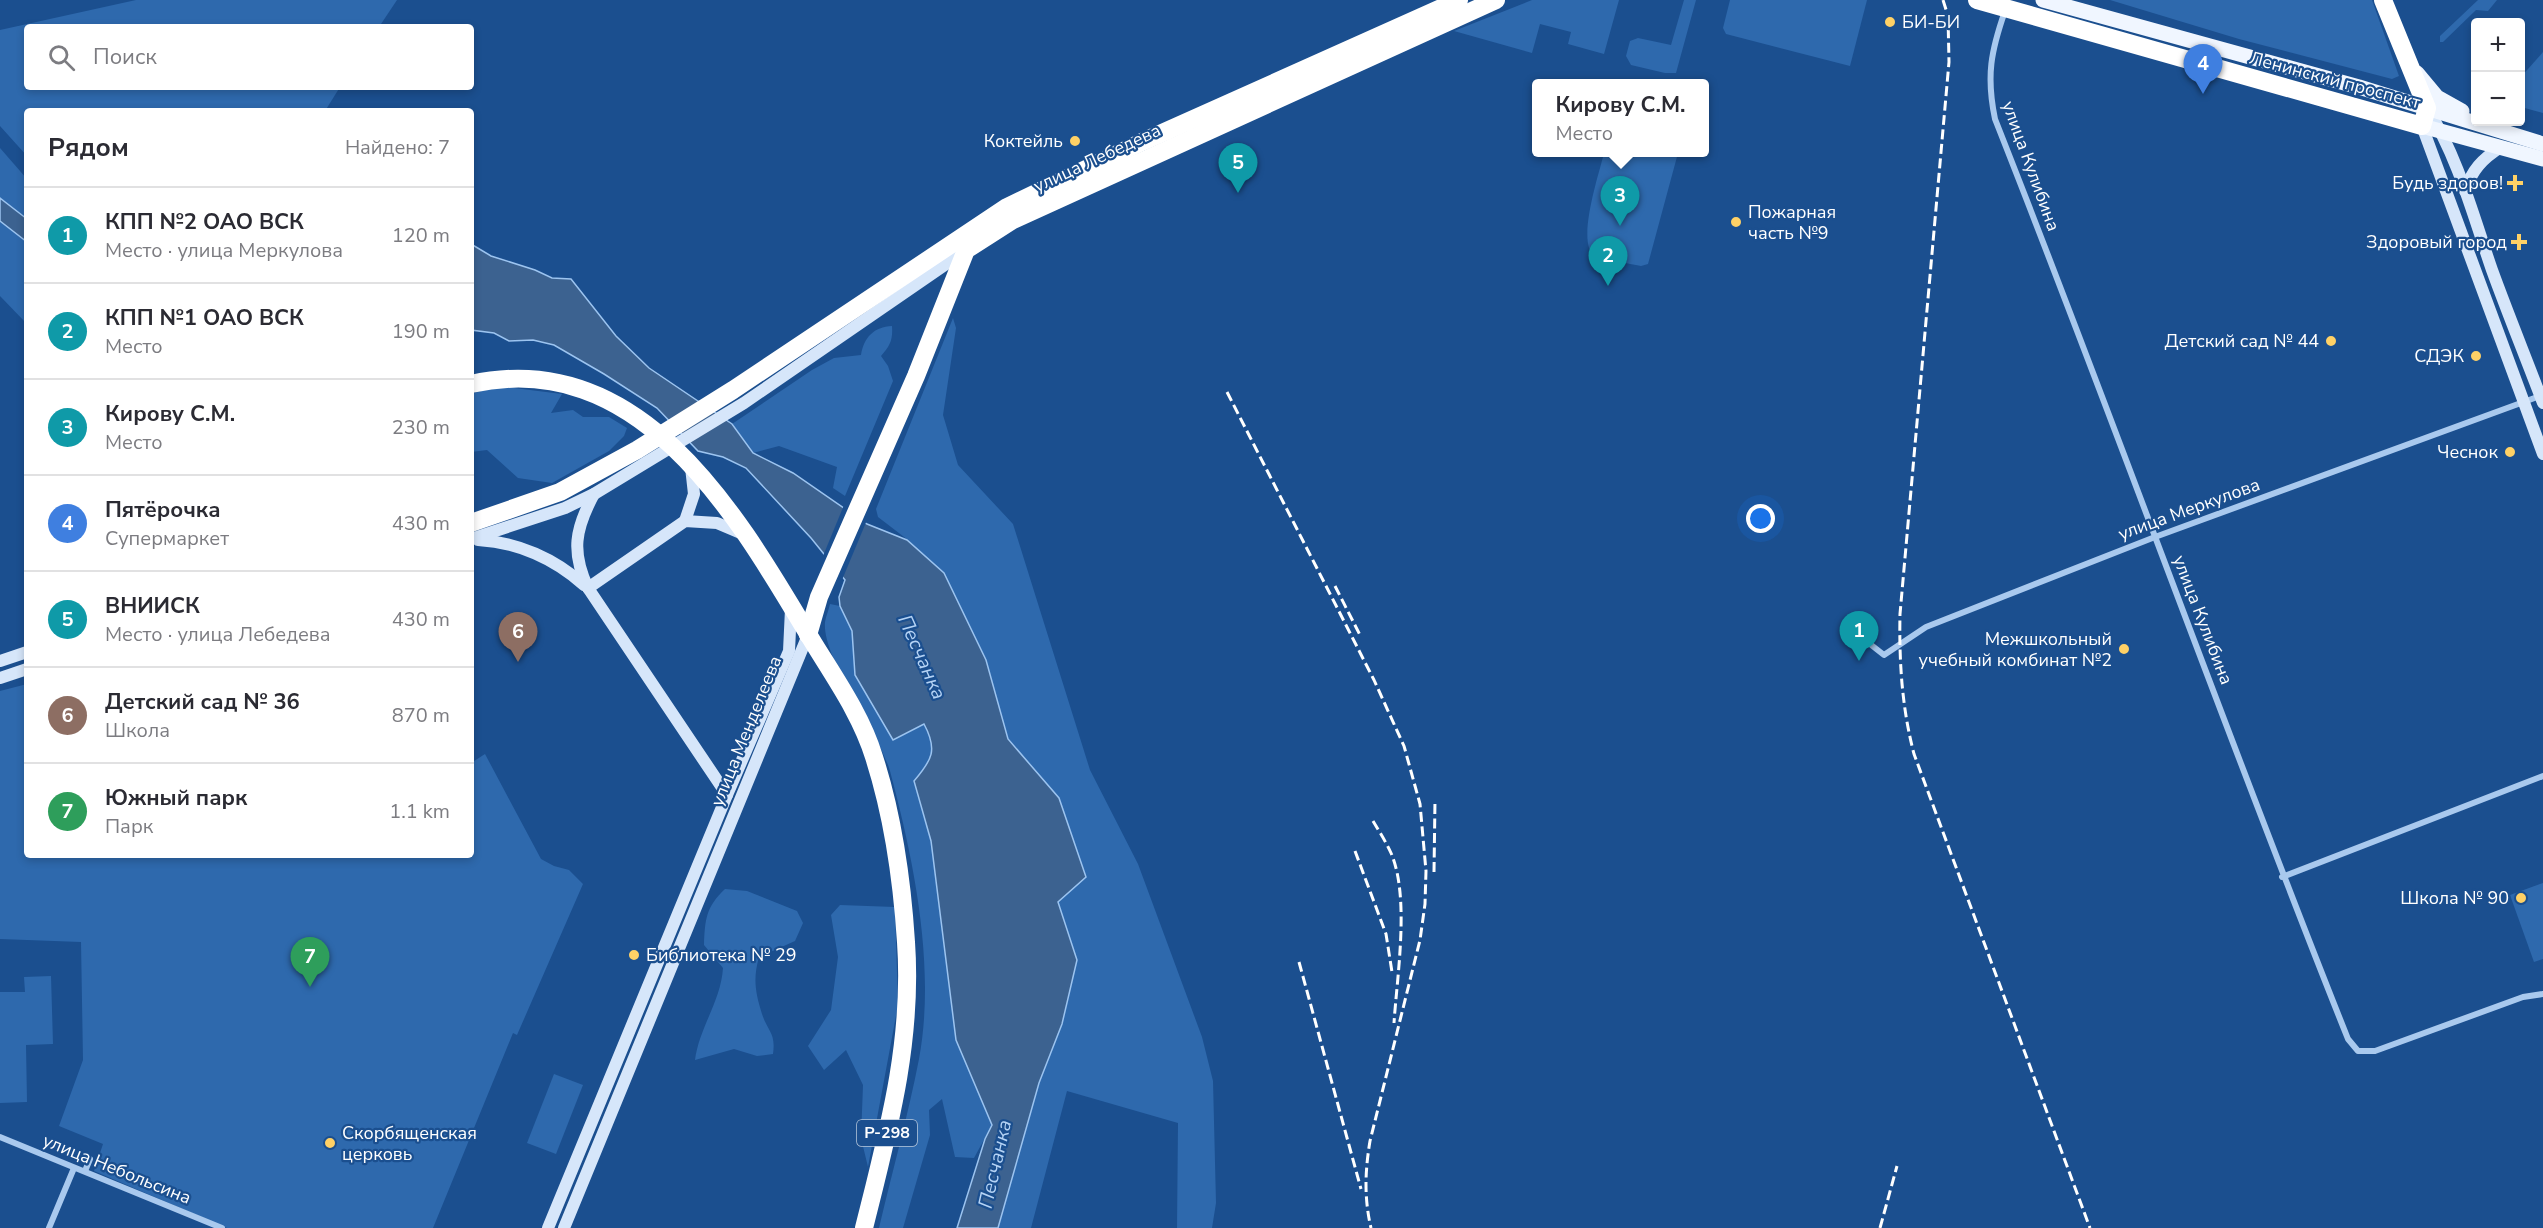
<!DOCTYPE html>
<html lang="ru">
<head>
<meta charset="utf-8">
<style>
  body { margin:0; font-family:"Nunito Sans",sans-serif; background:#f7f7f7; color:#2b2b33 }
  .controls { position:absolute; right:18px; top:18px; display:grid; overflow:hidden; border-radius:6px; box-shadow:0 3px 9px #0003 }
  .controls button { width:54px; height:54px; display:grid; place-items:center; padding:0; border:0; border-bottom:2px solid #e1e1e2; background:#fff; color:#2b2b33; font:30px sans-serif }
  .you { position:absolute; left:1761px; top:519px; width:21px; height:21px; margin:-15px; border:4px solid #fff; border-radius:50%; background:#1a73e8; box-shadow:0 0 0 9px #1a73e833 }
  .badge { display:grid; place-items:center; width:39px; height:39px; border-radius:50%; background:#8a764a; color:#fff; font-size:20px; font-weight:700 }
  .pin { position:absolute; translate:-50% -50px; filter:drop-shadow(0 2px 3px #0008) }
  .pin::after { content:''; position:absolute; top:32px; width:21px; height:18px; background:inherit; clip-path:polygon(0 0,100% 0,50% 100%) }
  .popup { position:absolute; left:1532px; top:79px; width:177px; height:78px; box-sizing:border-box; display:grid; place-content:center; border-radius:6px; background:#fff; filter:drop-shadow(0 2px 4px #0005); font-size:20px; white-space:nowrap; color:#7c7c81 }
  .popup b { font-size:22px; color:#2b2b33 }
  .popup::after { content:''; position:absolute; left:50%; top:100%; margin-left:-12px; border:12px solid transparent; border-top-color:#fff }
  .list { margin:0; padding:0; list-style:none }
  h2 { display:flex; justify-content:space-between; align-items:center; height:78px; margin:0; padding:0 24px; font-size:26px }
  h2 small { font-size:20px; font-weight:400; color:#7c7c81 }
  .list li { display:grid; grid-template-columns:39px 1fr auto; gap:18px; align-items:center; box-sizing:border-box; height:96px; padding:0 24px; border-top:2px solid #e1e1e2 }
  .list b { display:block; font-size:22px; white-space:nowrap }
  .list p { margin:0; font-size:20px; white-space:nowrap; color:#7c7c81 }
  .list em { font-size:20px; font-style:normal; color:#7c7c81 }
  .icon { flex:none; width:33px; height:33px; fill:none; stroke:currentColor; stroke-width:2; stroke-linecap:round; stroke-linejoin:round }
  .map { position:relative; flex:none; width:2543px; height:1228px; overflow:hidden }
  .search { position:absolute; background:#fff; box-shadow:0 3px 9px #0003; left:24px; top:24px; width:450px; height:66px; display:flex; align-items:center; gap:15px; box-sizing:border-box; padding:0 21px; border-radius:6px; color:#7c7c81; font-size:22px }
  .panel { position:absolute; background:#fff; box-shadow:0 3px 9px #0003; left:24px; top:108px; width:450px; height:750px; border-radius:6px }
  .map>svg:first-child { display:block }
  .green { fill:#2e69ad }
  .water { fill:#3c6290; stroke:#9cc4f0; stroke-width:1.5 }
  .pier { fill:#1b4f8f }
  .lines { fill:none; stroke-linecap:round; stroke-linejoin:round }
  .street { stroke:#a9c9ee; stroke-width:6 }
  .secondary { stroke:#d6e6fa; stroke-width:12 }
  .primary { stroke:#f0f6ff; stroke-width:15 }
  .highway { stroke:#fff; stroke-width:18 }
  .rail { stroke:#fff; stroke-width:3; stroke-dasharray:10 4.5; stroke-linecap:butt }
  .poi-dot { fill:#ffd166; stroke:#1b4f8f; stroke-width:2 }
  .labels { text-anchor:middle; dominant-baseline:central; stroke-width:4.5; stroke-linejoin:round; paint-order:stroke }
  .shield { fill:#1b4f8f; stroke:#bbcadd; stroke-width:1.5 }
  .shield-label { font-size:16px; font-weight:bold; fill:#fff }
  .poi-label { font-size:18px; fill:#fff; stroke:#1b4f8f; text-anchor:end }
  .street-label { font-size:18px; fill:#fff; stroke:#1b4f8f }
  .water-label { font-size:20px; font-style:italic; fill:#b5d3f5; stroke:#1b4f8f }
</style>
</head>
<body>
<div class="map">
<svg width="2543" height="1228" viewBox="0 0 2543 1228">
  <rect width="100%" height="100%" fill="#1b4f8f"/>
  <g class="green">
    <polygon points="136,0 397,0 379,27 27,27 27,87 340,87 325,111 27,111 27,156 0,126 0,30"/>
    <polygon points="1532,0 1619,0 1604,54 1568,44 1571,32 1540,24 1532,53 1454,31"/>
    <polygon points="1684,0 1696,0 1676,73 1665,73 1631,65 1626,56 1630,41 1638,38 1671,45"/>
    <polygon points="1730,0 1867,0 1850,66 1726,34 1723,28"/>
    <polygon points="2110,0 2372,0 2399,76 2392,79 2239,39"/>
    <polygon points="2478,0 2497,0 2488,11 2476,10 2443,42 2440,42 2440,36"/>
    <polygon points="2543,52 2543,113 2521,107 2520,78"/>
    <polygon points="0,148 27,179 27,219 0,198"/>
    <path d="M1604,153h74l-30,111 -7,2c-12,-3 -36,-5 -46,-10 -20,-12 5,-85 9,-103z"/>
    <polygon points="0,222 27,242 27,324 0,296"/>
    <polygon points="953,318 956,328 943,415 958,465 1013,524 1090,770 1138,864 1202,1037 1213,1081 1216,1203 1212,1228 1177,1228 1178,1123 1067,1091 1031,1228 998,1228 1039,1083 1062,1024 1077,960 1058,902 1059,798 1008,739 986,660 908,540 878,517 876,509"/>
    <path d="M892,326c1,14 -2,20 -11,30l7,10 5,15 -48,115 -12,-8 4,-21 -58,-21 -26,7 -21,-29 80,-54 22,-12 27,-3c3,-18 13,-28 31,-29z"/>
    <polygon points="498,386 562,394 551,413 573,410 583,417 609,417 627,428 624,436 609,451 552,483 518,478 487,450 471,452 471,394"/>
    <path d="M830,604l10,2 12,25 41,109 31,-16c14,26 8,36 -10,57l17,60 25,199 36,85 -18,33 -19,-1 -13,-58 -13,11 1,25 -27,93h-24c13,-56 29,-112 40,-169 17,-92 -5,-198 -29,-288 -12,-41 -68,-112 -65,-149 1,-6 4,-13 5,-18z"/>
    <polygon points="27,684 27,855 471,855 471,763 485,754 541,859 554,866 569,870 583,884 517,1035 513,1033 433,1228 227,1228 94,1171 103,1144 59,1126 83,1060 81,942 0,939 0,691"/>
    <polygon points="2543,883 2543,959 2534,962 2510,895"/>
    <path d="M725,889l22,2 50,20 6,12 -8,18 -36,16c-6,21 -4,35 3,57 6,18 14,19 11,40l-16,2 -23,-7 -39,11c4,-32 26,-59 28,-92l-19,-23c1,-26 2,-38 21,-56z"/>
    <polygon points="840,905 895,907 898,1005 868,1167 861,1138 863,1085 846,1050 824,1070 808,1046 831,1010 838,957 831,915"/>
    <polygon points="51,976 53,1044 26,1045 27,1102 0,1103 0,992 25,992 24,977"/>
    <polygon points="554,1074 583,1085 556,1154 527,1143"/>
  </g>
  <g class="water">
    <polygon points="0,198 27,219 27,242 0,221"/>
    <path d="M471,244l20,12 44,14 17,8 19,1 45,57 33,32 83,56 21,29 40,20 74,51 40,16 37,33 42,87 22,79 51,59 27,79 -28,25 19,58 -15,64 -23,59 -41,145h-41l28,-89 7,-14 -36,-85 -25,-199 -17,-60c18,-21 24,-31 10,-57l-31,16 -38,-65 -3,-44 -12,-25 -1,-9 6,-17 -34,-42 -65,-70 -23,-11 -25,-6 -41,-43 -53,-34 -50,-29 -21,-5 -24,1 -15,-8 -23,-3z"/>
  </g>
  <polygon class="pier" points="844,505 867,520 842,580 823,556"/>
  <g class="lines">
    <g class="street">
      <path d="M2005,11c-14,40 -19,65 -10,108 121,306 231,615 353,920l10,12h17l148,-54 20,-3"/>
      <polyline points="1857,639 1870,644 1884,655 1926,627 2155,537 2540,396"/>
      <polyline points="2282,877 2543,776"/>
      <polyline points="0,1137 222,1228"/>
      <polyline points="85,1171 90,1159"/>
      <polyline points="49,1228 74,1168"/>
    </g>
    <g class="secondary">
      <path d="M2427,108c31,49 46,107 65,162 16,44 34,88 51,133"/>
      <polyline points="2422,126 2543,454"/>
      <path d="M2465,191c7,-21 17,-32 36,-44"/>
      <path d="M594,494c-19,35 -23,58 -6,94l139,207"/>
      <polyline points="685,521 694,494 691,467"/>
      <polyline points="471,539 565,508 594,494 744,403 965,251"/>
      <path d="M478,540c40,2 77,19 106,45"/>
      <polyline points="588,588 685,521 717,523 743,534"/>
      <polyline points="0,661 27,652"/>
      <polyline points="0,678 27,669"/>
      <polyline points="548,1228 727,795 789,651 791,609"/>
      <polyline points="564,1228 808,635"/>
    </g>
    <g class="primary">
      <polyline points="2043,0 2359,87 2543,144"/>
      <polyline points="2417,73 2437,97 2462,111"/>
      <polyline points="2422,126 2543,159"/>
    </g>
    <g class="highway">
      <polyline points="1977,0 2422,126 2427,108 2383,0"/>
      <path d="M471,384c166,-37 262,124 334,245 24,41 55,82 69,128 19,59 28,123 32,185 7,100 -18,190 -42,286"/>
      <polyline points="471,523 560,492 637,450 733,390 1007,207 1142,142 1459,0"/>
      <polyline points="808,635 819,597 916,376 966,250 1013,220 1496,0"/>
    </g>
    <g class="rail">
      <path d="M1943,0l5,16 1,46 -49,552c-1,48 2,94 14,140l176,474"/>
      <path d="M1227,392l147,288 30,66 16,58 6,67 -1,33 -5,36 -50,201c-5,30 -6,57 1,87"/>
      <polyline points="1335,586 1361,637"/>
      <path d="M1373,821c6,10 13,21 18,32 19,44 6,123 3,170"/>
      <polyline points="1355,851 1386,934 1392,972"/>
      <polyline points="1434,872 1435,800"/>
      <polyline points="1299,962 1361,1189"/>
      <polyline points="1880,1228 1897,1166"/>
    </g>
  </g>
  <g class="poi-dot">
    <circle cx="1890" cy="22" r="6"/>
    <circle cx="1075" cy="141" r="6"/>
    <path d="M2512 174h6v6h6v6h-6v6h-6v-6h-6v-6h6z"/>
    <circle cx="1736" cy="222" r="6"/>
    <path d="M2516 233h6v6h6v6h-6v6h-6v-6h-6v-6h6z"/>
    <circle cx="2331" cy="341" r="6"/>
    <circle cx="2476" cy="356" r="6"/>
    <circle cx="2510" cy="452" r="6"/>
    <circle cx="2124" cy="649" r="6"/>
    <circle cx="2521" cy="898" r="6"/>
    <circle cx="634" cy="955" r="6"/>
    <circle cx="330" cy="1143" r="6"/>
  </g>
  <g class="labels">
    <rect class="shield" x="857" y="1120" width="60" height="26" rx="4.5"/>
    <g class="shield-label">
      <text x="887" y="1133">Р-298</text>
    </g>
    <g class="poi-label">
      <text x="1902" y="22" text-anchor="start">БИ-БИ</text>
      <text x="1063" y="141">Коктейль</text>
      <text x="2503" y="183">Будь здоров!</text>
      <text x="1748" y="212" text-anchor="start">Пожарная<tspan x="1748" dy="21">часть №9</tspan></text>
      <text x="2507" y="242">Здоровый город</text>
      <text x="2319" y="341">Детский сад № 44</text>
      <text x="2464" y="356">СДЭК</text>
      <text x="2498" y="452">Чеснок</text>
      <text x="2112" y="639">Межшкольный<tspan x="2112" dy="21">учебный комбинат №2</tspan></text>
      <text x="2509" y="898">Школа № 90</text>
      <text x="646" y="955" text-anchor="start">Библиотека № 29</text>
      <text x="342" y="1133" text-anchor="start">Скорбященская<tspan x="342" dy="21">церковь</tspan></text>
    </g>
    <g class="street-label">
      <text transform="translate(2335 80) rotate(15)">Ленинский проспект</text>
      <text transform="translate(1097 158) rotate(-25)">улица Лебедева</text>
      <text transform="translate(2031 166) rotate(70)">улица Кулибина</text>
      <text transform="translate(2189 509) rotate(-20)">улица Меркулова</text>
      <text transform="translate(2203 620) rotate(69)">улица Кулибина</text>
      <text transform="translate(746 731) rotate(-68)">улица Менделеева</text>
      <text transform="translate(117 1169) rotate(22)">улица Небольсина</text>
    </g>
    <g class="water-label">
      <text transform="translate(922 657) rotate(66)">Песчанка</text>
      <text transform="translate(995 1164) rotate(-77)">Песчанка</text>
    </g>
  </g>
</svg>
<div class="controls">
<button>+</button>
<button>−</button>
</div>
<div class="you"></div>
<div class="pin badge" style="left:1859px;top:661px;background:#0f9aa8">1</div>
<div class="pin badge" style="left:1608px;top:286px;background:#0f9aa8">2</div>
<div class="pin badge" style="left:1620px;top:226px;background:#0f9aa8">3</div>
<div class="popup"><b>Кирову С.М.</b>Место</div>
<div class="pin badge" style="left:2203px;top:94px;background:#3f7fe0">4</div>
<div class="pin badge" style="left:1238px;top:193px;background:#0f9aa8">5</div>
<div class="pin badge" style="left:518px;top:662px;background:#8d6e63">6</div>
<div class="pin badge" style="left:310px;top:987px;background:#2e9e5b">7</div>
<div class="search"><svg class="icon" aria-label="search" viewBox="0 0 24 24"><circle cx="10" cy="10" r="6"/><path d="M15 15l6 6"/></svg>Поиск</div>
<section class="panel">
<h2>Рядом<small>Найдено: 7</small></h2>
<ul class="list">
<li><span class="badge" style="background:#0f9aa8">1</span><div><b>КПП №2 ОАО ВСК</b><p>Место · улица Меркулова</p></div><em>120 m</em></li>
<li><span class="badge" style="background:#0f9aa8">2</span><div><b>КПП №1 ОАО ВСК</b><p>Место</p></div><em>190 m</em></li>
<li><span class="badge" style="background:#0f9aa8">3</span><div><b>Кирову С.М.</b><p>Место</p></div><em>230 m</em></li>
<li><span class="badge" style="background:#3f7fe0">4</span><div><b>Пятёрочка</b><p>Супермаркет</p></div><em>430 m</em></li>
<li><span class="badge" style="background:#0f9aa8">5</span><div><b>ВНИИСК</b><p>Место · улица Лебедева</p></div><em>430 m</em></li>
<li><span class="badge" style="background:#8d6e63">6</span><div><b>Детский сад № 36</b><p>Школа</p></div><em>870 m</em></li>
<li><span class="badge" style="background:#2e9e5b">7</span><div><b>Южный парк</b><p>Парк</p></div><em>1.1 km</em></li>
</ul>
</section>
</div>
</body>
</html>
